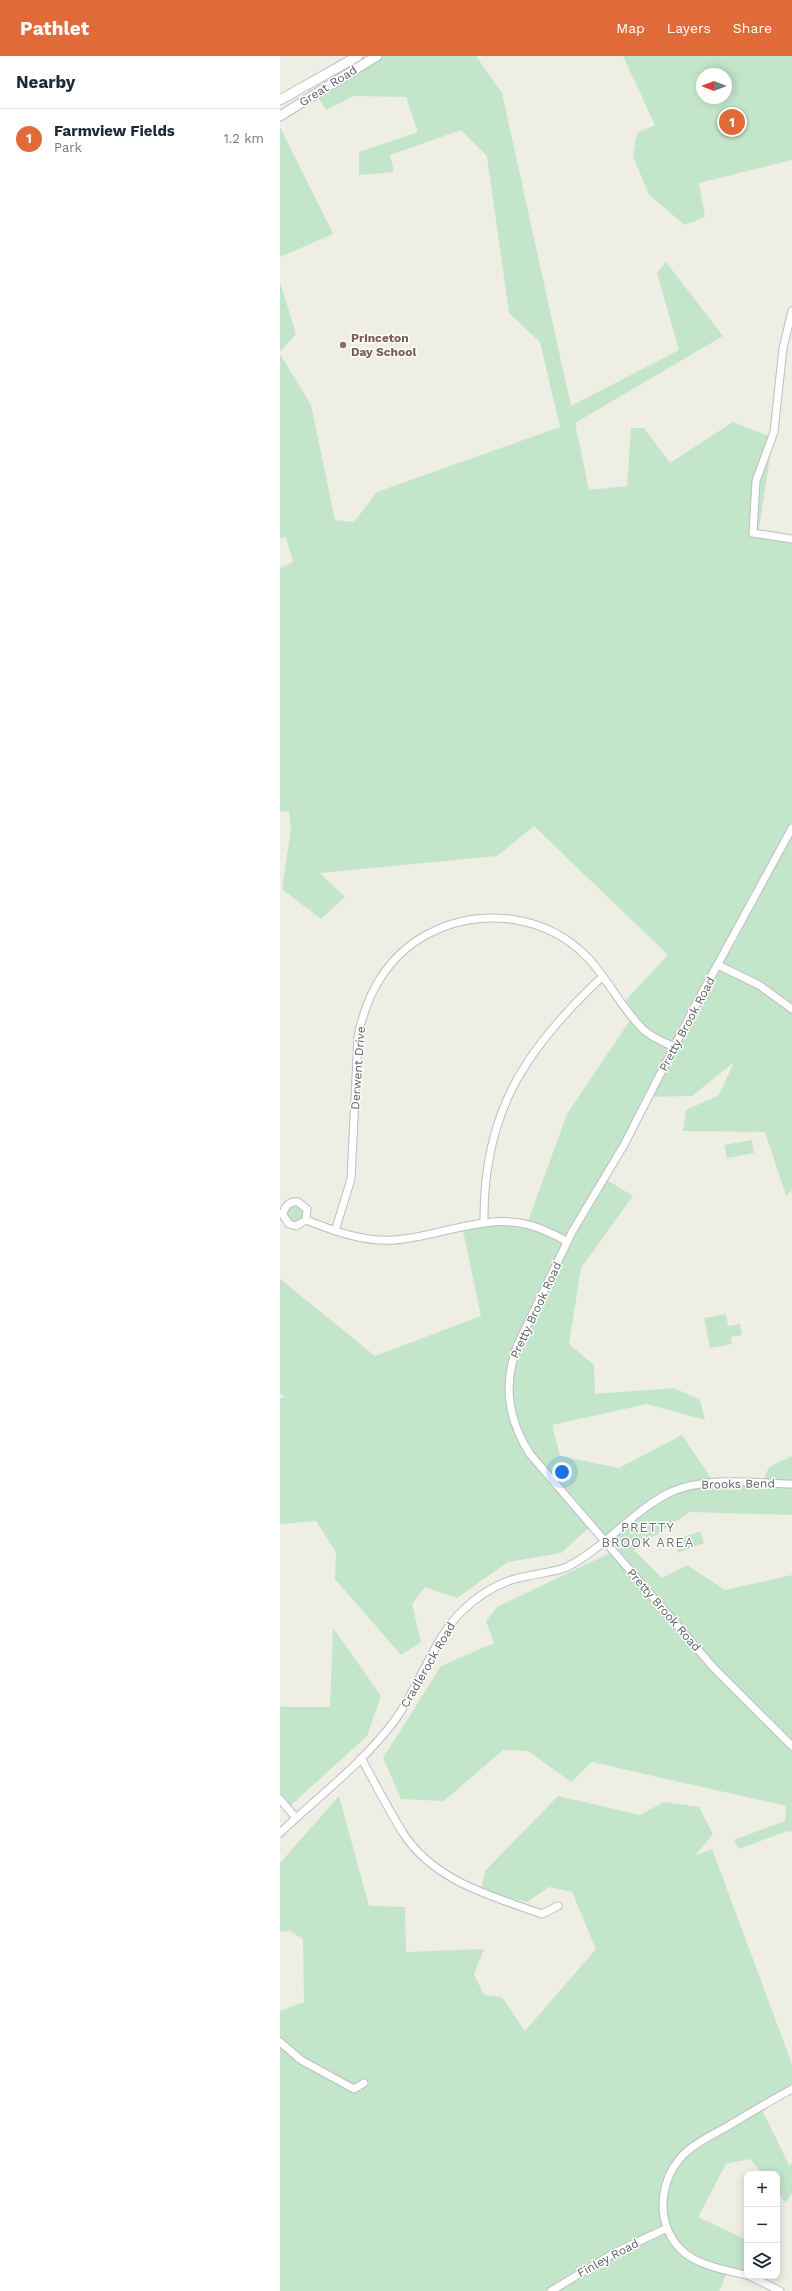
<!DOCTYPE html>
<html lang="en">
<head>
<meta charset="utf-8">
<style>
  body { margin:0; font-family:"Work Sans",sans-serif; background:#f6f6f7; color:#1f2937 }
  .controls { position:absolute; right:12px; bottom:12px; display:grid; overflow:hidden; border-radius:8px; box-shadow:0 2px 10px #0003 }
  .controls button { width:36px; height:36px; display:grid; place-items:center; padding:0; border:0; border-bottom:1px solid #e0e1e3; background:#fff; color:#1f2937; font:20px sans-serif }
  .compass { position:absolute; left:416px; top:12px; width:36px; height:36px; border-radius:50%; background:#fff; box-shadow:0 2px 10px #0003; rotate:270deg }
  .you { position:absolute; left:282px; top:1416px; width:14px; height:14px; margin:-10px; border:3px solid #fff; border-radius:50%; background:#1a73e8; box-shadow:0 0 0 6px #1a73e833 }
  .badge { display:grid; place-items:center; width:26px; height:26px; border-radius:50%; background:#e16a39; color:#fff; font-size:13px; font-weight:700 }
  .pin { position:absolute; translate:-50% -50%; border:2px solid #fff; box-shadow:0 1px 4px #0006 }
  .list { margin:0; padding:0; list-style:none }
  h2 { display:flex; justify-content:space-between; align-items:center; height:52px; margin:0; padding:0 16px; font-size:17px }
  h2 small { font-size:13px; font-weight:400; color:#747a83 }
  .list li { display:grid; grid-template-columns:26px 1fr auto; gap:12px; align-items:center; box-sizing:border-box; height:60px; padding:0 16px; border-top:1px solid #e0e1e3 }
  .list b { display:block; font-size:15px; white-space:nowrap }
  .list p { margin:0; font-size:13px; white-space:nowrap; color:#747a83 }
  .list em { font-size:13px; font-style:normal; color:#747a83 }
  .icon { flex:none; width:22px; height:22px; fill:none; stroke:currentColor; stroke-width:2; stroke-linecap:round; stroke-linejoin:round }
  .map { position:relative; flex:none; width:512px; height:2235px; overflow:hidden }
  header { display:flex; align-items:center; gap:24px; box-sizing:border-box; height:56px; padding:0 20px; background:#e16a39; color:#fff }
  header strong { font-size:19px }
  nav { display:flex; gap:22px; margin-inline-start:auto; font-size:14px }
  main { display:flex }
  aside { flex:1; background:#fff }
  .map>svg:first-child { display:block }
  .green { fill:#c3e5ca; fill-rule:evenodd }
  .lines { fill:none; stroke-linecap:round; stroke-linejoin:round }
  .minor-casing { stroke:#bdbdc3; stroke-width:9 }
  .tertiary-casing { stroke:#bdbdc3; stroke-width:11 }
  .minor { stroke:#fff; stroke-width:7 }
  .tertiary { stroke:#fff; stroke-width:9 }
  .education-dot { fill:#8d6e63; stroke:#fff; stroke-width:1.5 }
  .labels { text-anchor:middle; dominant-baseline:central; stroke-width:3; stroke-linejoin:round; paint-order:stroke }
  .street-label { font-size:12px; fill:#5d5f65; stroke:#fff }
  .education-label { font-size:12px; font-weight:bold; fill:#785e54; stroke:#fff; text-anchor:start }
  .neighbourhood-label { font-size:13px; letter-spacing:1px; fill:#6e7177; stroke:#fff }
</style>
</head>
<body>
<header>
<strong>Pathlet</strong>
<nav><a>Map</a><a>Layers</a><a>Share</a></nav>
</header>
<main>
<aside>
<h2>Nearby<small></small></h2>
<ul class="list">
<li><span class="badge">1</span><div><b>Farmview Fields</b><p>Park</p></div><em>1.2 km</em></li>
</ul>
</aside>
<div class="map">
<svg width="512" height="2235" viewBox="0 0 512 2235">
  <rect width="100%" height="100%" fill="#efeee5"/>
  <g class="green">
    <polygon points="89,0 196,0 222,37 291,350 399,294 377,217 386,206 443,280 295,367 309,434 347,430 351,372 364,372 390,407 453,366 493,382 478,478 512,480 512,1134 506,1140 485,1076 403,1075 406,1054 439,1039 454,1006 412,1040 366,1041 322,1121 353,1140 301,1212 289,1288 314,1309 315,1338 394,1332 420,1344 425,1364 367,1348 272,1369 280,1400 339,1412 402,1379 436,1429 481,1429 489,1411 512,1400 512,1459 410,1456 354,1494 382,1522 407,1509 445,1534 512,1519 512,1776 507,1775 459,1793 454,1784 505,1765 506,1750 312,1706 291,1726 248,1695 223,1694 164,1745 121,1743 103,1702 161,1610 214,1587 206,1565 217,1551 334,1495 312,1469 281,1497 228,1506 177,1542 145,1531 132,1548 141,1586 121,1599 55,1523 56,1496 36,1465 0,1468 0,1342 5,1342 0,1337 0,1223 95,1300 201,1260 182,1170 247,1168 287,1058 353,960 343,947 388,899 254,770 217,800 40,817 65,841 41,863 2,833 11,773 9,755 0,756 0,512 13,506 6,481 0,482 0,298 31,349 55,464 74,466 97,436 280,371 260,286 229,257 207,100 181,74 110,99 114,116 79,119 79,96 138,76 126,41 74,40 46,54 33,34"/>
    <path d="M343,0h169v104l-93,23 6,34 -20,8 -36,-30 -16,-39 4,-23 18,-8zM422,18h24v24h-24z"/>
    <polygon points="0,71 53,178 0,201"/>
    <polygon points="0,226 16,278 0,296"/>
    <polygon points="472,1084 474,1097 447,1102 444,1089"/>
    <circle cx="15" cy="1158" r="8"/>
    <polygon points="446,1258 448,1270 460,1268 462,1279 451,1281 452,1288 430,1292 424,1262"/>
    <polygon points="420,1475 424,1487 398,1497 394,1485"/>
    <polygon points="53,1572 101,1640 87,1680 9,1751 0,1741 0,1649 2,1651 50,1651"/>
    <polygon points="59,1740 89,1850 125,1851 126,1896 204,1893 194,1918 204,1939 222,1941 245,1975 316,1893 292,1836 269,1831 247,1846 201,1835 205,1815 278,1740 360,1759 384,1746 419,1751 433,1778 416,1799 432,1793 512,2008 512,2031 480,2050 509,2109 512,2108 512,2137 506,2147 497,2136 497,2118 483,2118 470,2103 446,2108 418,2161 467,2184 467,2220 482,2221 446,2219 439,2235 0,2235 0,1955 24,1946 23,1883 10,1875 0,1876 0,1807"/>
  </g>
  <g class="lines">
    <defs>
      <g id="minor">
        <polyline points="512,255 503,292 494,376 476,425 473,477 512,483"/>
        <path d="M512,772l-97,178 -71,139 -52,87 -54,112c-15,39 -11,74 12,110l183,213 79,79"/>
        <polyline points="438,909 479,929 512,953"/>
        <path d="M26,1164l-10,6 -7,-2 -6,-9c1,-9 7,-14 15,-13l9,7 -1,11c28,11 57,22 88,20 53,-4 103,-34 154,-8 7,3 14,6 19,10"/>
        <path d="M204,1165c-1,-108 41,-172 118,-244"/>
        <path d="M55,1175l16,-52 7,-142c8,-43 30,-82 70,-103 53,-28 120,-19 161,25 20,22 34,52 56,72 8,7 19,11 29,16"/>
        <path d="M81,1702c14,25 27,51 42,75 31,48 88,63 139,81l16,-8"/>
        <polyline points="0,1743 16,1762"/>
        <path d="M0,1777c39,-37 83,-70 115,-113 24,-33 38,-79 65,-107 19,-19 42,-33 68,-37 13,-3 26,-4 39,-9 38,-19 66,-57 104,-75 37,-16 82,-9 121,-8"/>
        <polyline points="0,1986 21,2004 74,2033 84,2027"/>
        <path d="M467,2219c-18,-4 -39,-8 -55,-17 -37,-22 -37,-74 -9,-103 11,-11 25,-18 38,-25 24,-14 47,-28 71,-41"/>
        <polyline points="470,2220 500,2235"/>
        <polyline points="271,2235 334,2197 387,2172"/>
      </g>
      <g id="tertiary">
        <polyline points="0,44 78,0"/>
        <polyline points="0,60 97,0"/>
      </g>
    </defs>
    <use href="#minor" class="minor-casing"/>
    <use href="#tertiary" class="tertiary-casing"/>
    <use href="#minor" class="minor"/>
    <use href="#tertiary" class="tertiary"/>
  </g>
  <circle class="education-dot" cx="63" cy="289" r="4"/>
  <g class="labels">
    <g class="street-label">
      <text transform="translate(48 30) rotate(-32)">Great Road</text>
      <text transform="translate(407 968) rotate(-62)">Pretty Brook Road</text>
      <text transform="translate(78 1012) rotate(-86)">Derwent Drive</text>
      <text transform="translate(256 1254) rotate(-65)">Pretty Brook Road</text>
      <text transform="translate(458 1428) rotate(-1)">Brooks Bend</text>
      <text transform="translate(384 1554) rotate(49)">Pretty Brook Road</text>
      <text transform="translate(148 1609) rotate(-60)">Cradlerock Road</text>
      <text transform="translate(328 2202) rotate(-28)">Finley Road</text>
    </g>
    <g class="education-label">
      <text x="71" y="282">Princeton<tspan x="71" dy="14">Day School</tspan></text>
    </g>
    <g class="neighbourhood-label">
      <text x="368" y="1471">PRETTY<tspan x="368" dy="15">BROOK AREA</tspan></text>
    </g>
  </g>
</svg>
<div class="controls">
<button>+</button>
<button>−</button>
<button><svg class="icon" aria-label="layers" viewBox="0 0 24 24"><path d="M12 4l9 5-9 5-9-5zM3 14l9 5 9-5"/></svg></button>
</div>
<svg class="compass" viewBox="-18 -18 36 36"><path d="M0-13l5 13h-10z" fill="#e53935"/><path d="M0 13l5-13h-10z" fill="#747a83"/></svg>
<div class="you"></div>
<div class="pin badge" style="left:452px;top:66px">1</div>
</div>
</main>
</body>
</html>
